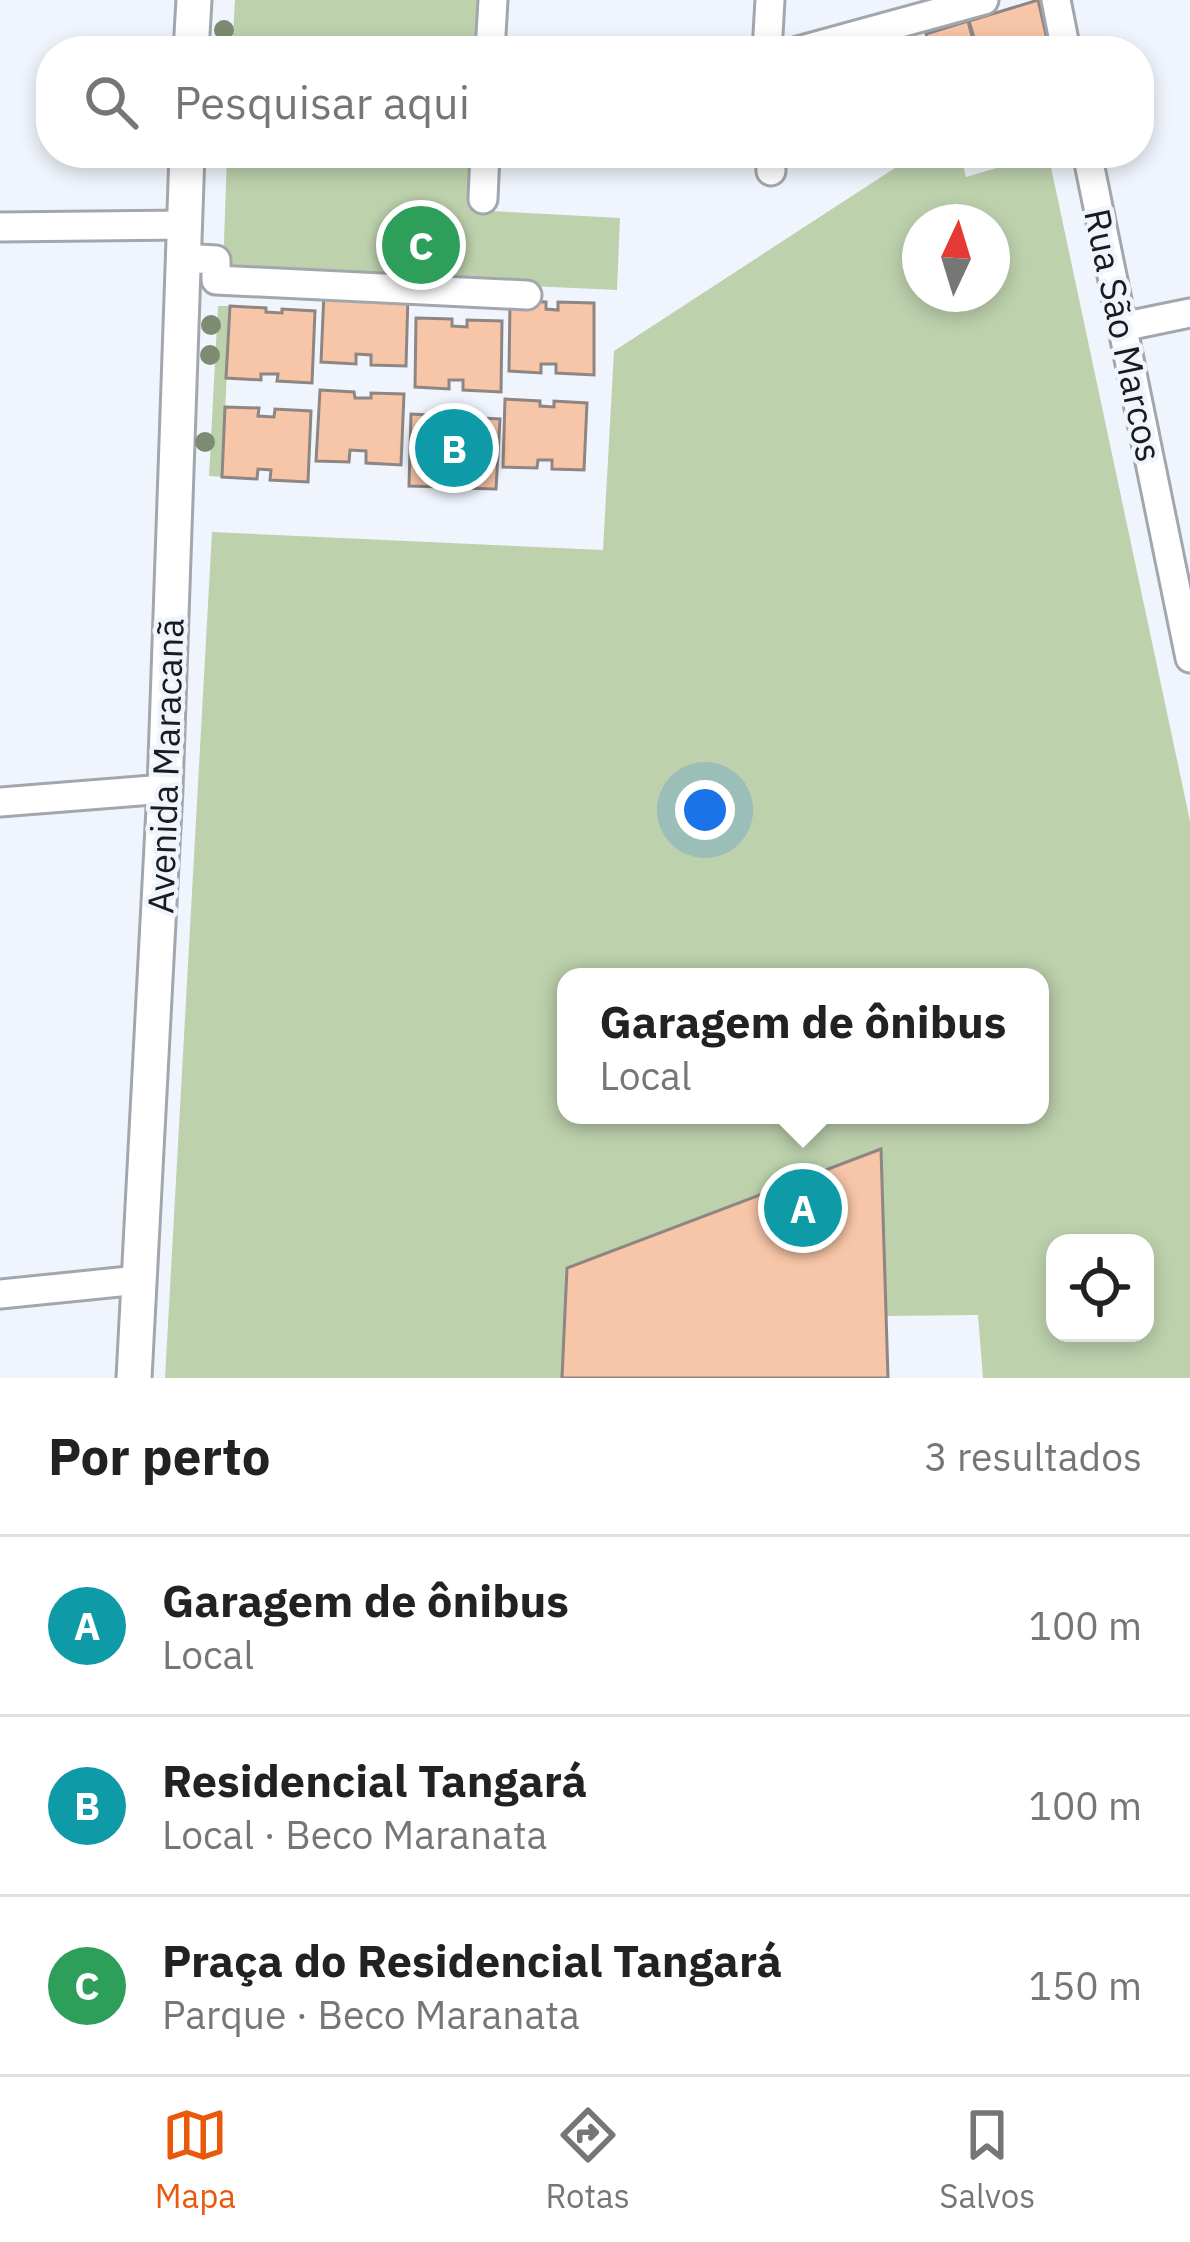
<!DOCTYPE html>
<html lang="pt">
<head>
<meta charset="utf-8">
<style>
  body { margin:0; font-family:"IBM Plex Sans",sans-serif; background:#f6f6f6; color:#222 }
  .controls { position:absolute; right:36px; bottom:36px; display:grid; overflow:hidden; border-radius:24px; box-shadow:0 6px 18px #0003 }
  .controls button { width:108px; height:108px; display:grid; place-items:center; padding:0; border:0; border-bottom:3px solid #e0e0e0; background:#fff; color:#222; font:60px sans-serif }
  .compass { position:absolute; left:902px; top:204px; width:108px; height:108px; border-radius:50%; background:#fff; box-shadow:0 6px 18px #0003; rotate:4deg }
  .you { position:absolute; left:705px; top:810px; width:42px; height:42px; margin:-30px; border:9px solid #fff; border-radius:50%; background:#1a73e8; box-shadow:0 0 0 18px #1a73e833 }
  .badge { display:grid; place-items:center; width:78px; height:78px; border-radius:50%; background:#ea580c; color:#fff; font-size:39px; font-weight:700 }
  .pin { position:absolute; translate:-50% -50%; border:6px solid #fff; box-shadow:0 3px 12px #0006 }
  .popup { position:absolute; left:557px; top:968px; width:492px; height:156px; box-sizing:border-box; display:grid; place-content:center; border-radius:24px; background:#fff; filter:drop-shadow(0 3px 9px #0005); font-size:39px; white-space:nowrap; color:#767676 }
  .popup b { font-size:45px; color:#222 }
  .popup::after { content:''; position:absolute; left:50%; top:100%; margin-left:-24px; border:24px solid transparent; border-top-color:#fff }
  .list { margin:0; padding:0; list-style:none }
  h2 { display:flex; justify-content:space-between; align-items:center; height:156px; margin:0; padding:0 48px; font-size:51px }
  h2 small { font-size:39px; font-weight:400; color:#767676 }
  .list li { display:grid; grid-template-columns:78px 1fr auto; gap:36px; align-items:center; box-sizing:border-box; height:180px; padding:0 48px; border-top:3px solid #e0e0e0 }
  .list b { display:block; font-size:45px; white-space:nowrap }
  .list p { margin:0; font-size:39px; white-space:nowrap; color:#767676 }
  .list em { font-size:39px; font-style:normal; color:#767676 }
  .icon { flex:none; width:66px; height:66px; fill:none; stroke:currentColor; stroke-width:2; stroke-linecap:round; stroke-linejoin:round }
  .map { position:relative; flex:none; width:1190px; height:1378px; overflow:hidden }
  .search { position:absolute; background:#fff; box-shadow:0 6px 18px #0003; left:36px; right:36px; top:36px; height:132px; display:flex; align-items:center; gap:30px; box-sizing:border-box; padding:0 42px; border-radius:48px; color:#767676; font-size:45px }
  .sheet { height:696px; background:#fff }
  nav { display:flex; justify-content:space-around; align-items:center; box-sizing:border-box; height:168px; border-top:3px solid #e0e0e0; background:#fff; font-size:33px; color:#767676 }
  nav a { display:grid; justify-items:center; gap:6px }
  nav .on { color:#ea580c }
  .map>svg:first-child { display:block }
  .green { fill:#bdd1ad; fill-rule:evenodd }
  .building { fill:#f7c5a7; stroke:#8e8682; stroke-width:3 }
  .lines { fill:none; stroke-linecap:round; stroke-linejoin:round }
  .minor-casing { stroke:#a2a7ae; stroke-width:33 }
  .tertiary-casing { stroke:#a2a7ae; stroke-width:39 }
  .minor { stroke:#fff; stroke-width:27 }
  .tertiary { stroke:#fff; stroke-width:33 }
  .tree { fill:#7c8b72 }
  .labels { text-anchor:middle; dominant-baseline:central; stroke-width:9; stroke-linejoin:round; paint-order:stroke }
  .street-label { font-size:36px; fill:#191b1e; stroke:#f0f5fd }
</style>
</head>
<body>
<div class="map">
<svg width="1190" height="1378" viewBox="0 0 1190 1378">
  <rect width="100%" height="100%" fill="#f0f5fd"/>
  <g class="green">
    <polygon points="235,0 482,0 479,51 232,51"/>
    <polygon points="227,153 474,153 472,210 620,218 617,290 223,272"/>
    <path d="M918,153h42l6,24 82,-24 142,668v557h-207l-5,-63 -92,1 -6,-167 -312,118 -6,111h-397l47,-846 391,18 11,-199zM920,222h72v72h-72zM566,977h474v138h-474zM1055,1243h90v90h-90z"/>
    <polygon points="218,306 230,306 222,477 209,476"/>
  </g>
  <g class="building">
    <polygon points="1038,0 1047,39 1008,51 978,51 969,21"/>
    <polygon points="968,21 976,51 931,51 926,34"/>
    <polygon points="1006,153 1049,153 1009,164"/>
    <polygon points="324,292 408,295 406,366 371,365 371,355 356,354 356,364 321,362"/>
    <polygon points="510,301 546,302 546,309 558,310 558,302 594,303 594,375 556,373 556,364 541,364 541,373 509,371"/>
    <polygon points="230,306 266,308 266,312 282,313 282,309 315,311 312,383 277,381 278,374 261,374 261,380 226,378"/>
    <polygon points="416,318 452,319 452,326 467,327 467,320 502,321 501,392 463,390 463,380 449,380 449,389 415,387"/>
    <polygon points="320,390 354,392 355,398 371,398 371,393 404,394 401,465 366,463 366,451 350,450 349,462 316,461"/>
    <polygon points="505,399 540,401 540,406 554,407 554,401 587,403 584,470 552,469 552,460 538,460 537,468 503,467"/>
    <polygon points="225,407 259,408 258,416 274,417 275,409 311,411 308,482 270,480 271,470 258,469 257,479 222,477"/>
    <polygon points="411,414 446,416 446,421 460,421 460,417 500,419 496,489 457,488 458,477 442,475 442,487 409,486"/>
    <polygon points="881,1149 888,1378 562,1378 567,1268"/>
  </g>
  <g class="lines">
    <defs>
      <g id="minor">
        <polyline points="1056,0 1066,51"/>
        <polyline points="490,51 493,0"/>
        <polyline points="767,51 770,0"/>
        <polyline points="798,51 984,0"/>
        <polyline points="770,153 771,171"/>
        <polyline points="1087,153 1190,658"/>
        <polyline points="483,199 485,153"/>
        <polyline points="0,227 184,225"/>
        <polyline points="182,258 216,260 216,280 527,295"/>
        <polyline points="1122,327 1190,313"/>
        <polyline points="0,802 165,789"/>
        <polyline points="0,1294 139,1280"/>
      </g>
      <g id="tertiary">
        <polyline points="191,51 194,0"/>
        <polyline points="134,1378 165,789 187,153"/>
      </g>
    </defs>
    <use href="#minor" class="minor-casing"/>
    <use href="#tertiary" class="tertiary-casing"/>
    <use href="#minor" class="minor"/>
    <use href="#tertiary" class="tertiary"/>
  </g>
  <g class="tree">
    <circle cx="224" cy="30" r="10"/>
    <circle cx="211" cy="325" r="10"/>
    <circle cx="210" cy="355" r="10"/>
    <circle cx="205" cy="442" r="10"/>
  </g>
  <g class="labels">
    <g class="street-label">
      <text transform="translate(1124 335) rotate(78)">Rua São Marcos</text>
      <text transform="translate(165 766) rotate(-88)">Avenida Maracanã</text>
    </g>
  </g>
</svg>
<div class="controls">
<button><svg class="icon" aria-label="locate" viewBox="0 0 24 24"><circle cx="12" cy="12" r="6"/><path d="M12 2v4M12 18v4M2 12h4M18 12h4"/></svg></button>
</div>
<svg class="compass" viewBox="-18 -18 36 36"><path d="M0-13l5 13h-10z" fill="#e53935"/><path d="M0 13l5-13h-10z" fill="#767676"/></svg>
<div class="you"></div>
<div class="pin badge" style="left:803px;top:1208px;background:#0f9aa8">A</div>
<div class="popup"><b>Garagem de ônibus</b>Local</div>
<div class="pin badge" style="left:454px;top:448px;background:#0f9aa8">B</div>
<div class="pin badge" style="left:421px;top:245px;background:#2e9e5b">C</div>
<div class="search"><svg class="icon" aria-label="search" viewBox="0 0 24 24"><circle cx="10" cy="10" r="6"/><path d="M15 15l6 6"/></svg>Pesquisar aqui</div>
</div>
<section class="sheet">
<h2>Por perto<small>3 resultados</small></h2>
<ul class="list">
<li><span class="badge" style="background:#0f9aa8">A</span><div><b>Garagem de ônibus</b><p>Local</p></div><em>100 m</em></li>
<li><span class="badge" style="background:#0f9aa8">B</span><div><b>Residencial Tangará</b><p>Local · Beco Maranata</p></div><em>100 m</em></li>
<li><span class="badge" style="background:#2e9e5b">C</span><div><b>Praça do Residencial Tangará</b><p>Parque · Beco Maranata</p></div><em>150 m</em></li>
</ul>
</section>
<nav>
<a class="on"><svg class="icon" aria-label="map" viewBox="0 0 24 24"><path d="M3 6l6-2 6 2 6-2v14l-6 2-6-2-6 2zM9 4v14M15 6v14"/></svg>Mapa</a>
<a><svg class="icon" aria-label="directions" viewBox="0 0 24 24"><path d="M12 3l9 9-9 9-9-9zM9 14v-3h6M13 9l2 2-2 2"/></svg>Rotas</a>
<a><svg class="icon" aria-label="saved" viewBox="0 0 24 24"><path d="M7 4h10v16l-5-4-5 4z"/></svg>Salvos</a>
</nav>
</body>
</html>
